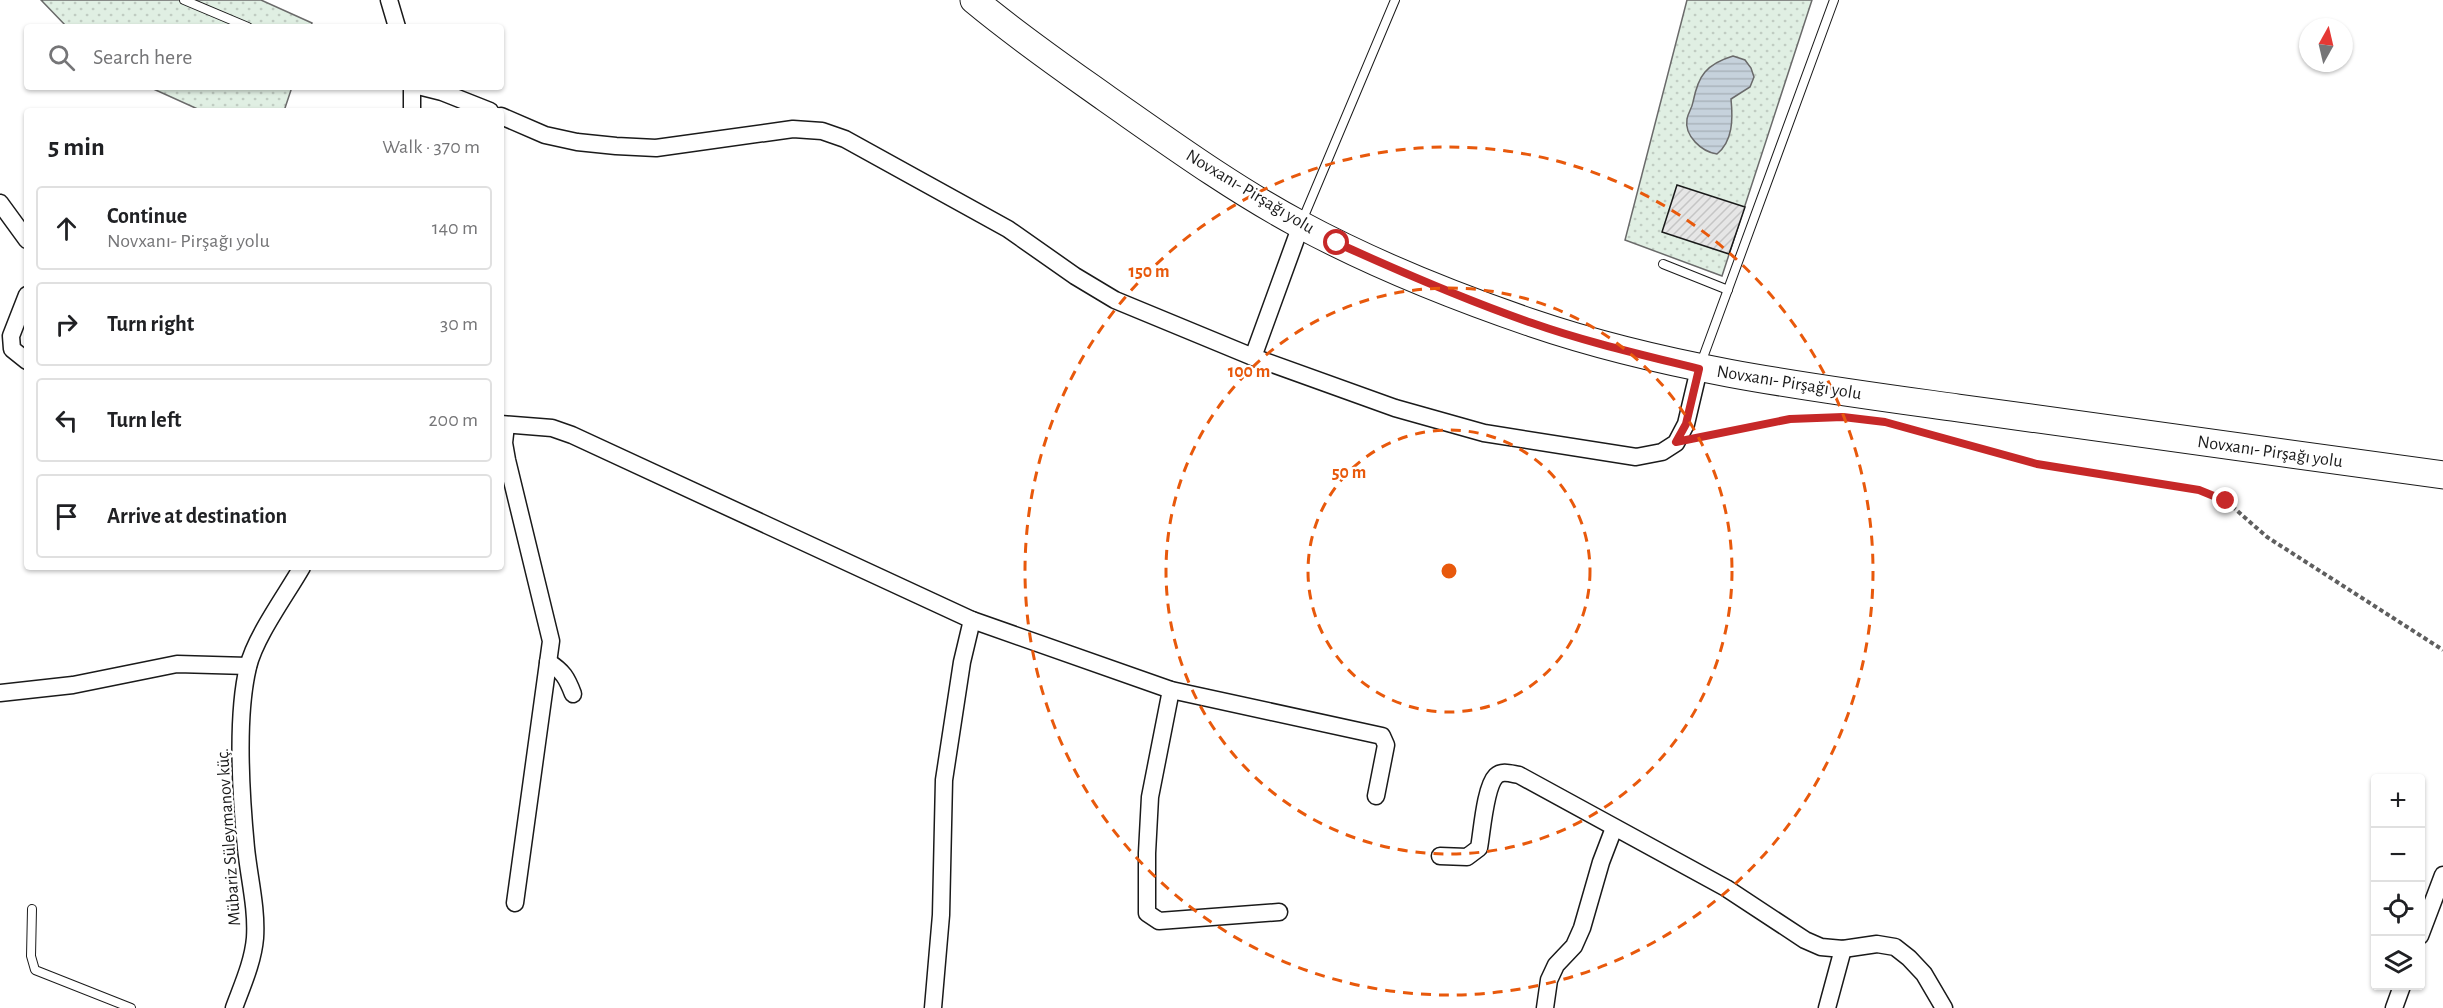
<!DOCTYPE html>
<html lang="en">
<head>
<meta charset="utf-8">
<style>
  body { margin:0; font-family:"Alegreya Sans",sans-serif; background:#f6f6f6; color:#202124 }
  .controls { position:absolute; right:18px; bottom:18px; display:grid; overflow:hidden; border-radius:6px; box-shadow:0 2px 4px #0004 }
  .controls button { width:54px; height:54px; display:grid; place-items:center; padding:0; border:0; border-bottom:2px solid #e0e0e0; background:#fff; color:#202124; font:30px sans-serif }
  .compass { position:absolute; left:2299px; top:18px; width:54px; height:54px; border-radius:50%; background:#fff; box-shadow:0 2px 4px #0004; rotate:8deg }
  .stop { position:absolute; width:18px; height:18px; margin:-14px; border:4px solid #c62828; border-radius:50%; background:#fff }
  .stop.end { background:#c62828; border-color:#fff; box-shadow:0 2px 6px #0008 }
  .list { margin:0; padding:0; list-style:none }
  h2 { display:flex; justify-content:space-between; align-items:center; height:78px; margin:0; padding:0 24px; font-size:26px }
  h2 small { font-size:20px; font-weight:400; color:#757577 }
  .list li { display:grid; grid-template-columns:39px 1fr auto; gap:18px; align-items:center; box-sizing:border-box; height:84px; margin:0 12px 12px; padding:0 12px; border:2px solid #e0e0e0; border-radius:6px }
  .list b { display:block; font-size:22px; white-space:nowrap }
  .list p { margin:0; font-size:20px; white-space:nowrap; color:#757577 }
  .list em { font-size:20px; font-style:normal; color:#757577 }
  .icon { flex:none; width:33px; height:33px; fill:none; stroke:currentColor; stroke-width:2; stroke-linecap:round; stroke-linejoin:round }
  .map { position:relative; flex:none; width:2443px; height:1008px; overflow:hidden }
  .search { position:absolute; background:#fff; box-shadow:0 2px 4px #0004; left:24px; top:24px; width:480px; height:66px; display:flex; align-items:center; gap:15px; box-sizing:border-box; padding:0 21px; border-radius:6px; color:#757577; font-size:22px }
  .panel { position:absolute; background:#fff; box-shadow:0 2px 4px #0004; left:24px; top:108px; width:480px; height:462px; border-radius:6px }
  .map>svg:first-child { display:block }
  .park { fill:url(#park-dots); stroke:#6a6a6a; stroke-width:1.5 }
  .water { fill:url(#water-rules); stroke:#6a6a6a; stroke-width:1.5 }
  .building { fill:url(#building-hatch); stroke:#1a1a1a; stroke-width:1.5 }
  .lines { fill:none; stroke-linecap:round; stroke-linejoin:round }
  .service-casing { stroke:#1a1a1a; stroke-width:10 }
  .minor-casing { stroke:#1a1a1a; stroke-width:19 }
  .primary-casing { stroke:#1a1a1a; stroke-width:29 }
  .path { stroke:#5f5f5f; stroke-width:4; stroke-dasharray:4.5 3; stroke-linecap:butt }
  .service { stroke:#fff; stroke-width:8 }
  .minor { stroke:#fff; stroke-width:16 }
  .primary { stroke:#fff; stroke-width:27 }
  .route { stroke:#c62828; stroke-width:8 }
  .ring { fill:none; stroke:#e8590c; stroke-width:3; stroke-dasharray:10 8 }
  .labels { text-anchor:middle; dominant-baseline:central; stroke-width:4.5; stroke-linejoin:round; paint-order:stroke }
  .street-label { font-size:18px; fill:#1a1a1a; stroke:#fff }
  .centre { fill:#e8590c; stroke:#fff; stroke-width:3 }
  .ring-label { font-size:18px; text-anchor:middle; font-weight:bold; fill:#e8590c; stroke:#fff; stroke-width:4.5; stroke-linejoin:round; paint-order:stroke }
</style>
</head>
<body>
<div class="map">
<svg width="2443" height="1008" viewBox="0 0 2443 1008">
  <defs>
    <pattern id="park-dots" width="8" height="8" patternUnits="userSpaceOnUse" patternTransform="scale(1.5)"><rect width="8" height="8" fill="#e0efe3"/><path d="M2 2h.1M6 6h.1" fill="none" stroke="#c0ccc2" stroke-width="1.8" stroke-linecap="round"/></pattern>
    <pattern id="water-rules" width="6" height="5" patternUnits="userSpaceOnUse" patternTransform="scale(1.5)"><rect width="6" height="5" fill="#c6d2dc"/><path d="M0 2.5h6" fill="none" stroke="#aab4bc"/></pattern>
    <pattern id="building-hatch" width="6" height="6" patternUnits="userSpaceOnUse" patternTransform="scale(1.5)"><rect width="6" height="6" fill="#e6e6e6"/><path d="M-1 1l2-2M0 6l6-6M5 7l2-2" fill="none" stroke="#c5c5c5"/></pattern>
  </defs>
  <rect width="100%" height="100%" fill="#fff"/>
  <g class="park">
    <polygon points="41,0 261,0 312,23 311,27 67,27"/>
    <polygon points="1687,0 1812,0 1722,276 1625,240"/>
    <polygon points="149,87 292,87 284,111 202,111"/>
  </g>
  <path class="water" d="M1733,56l12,4 6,8 3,9 -4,10 -19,12c2,20 2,42 -14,55 -15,-2 -33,-18 -30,-35 1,-6 5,-11 6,-17 2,-10 5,-22 12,-30 7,-8 18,-13 28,-16z"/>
  <polygon class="building" points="1677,185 1745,207 1729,254 1662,232"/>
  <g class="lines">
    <defs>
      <g id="service">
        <polyline points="184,0 248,27"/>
        <polyline points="1302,221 1395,0"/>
        <polyline points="1663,264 1728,290"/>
        <polyline points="1701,363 1834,0"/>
        <polyline points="32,909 31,956 35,970 131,1008"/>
      </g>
      <g id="minor">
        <polyline points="389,0 397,27"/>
        <polyline points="422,87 442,92 490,111"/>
        <polyline points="412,111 412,87"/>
        <polyline points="501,116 545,135 577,142 616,146 656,148 793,129 822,131 845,139 1008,229 1075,276 1115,300 1253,357 1395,408 1484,433 1636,457 1662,452 1676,443 1686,424 1699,369"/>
        <polyline points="0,203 27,240"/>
        <polyline points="27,295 11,336 12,349 27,361"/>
        <polyline points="1253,357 1301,225"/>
        <polyline points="501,424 552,428 572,435 972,620 1171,690 1382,736 1386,745 1376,796"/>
        <polyline points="506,425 504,443 507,460 551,641 515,903"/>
        <path d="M548,662c15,9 19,16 25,32"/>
        <polyline points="1171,690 1150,797 1147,853 1147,913 1159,921 1279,912"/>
        <polyline points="0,693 73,685 177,664 248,666"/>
        <path d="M1440,856l27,1 12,-9c3,-16 6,-61 17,-72 6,-6 16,-2 23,-1l207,113 79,52 16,7 22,2 34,-5 18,3 14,11 15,16 20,34"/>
        <polyline points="2420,936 2443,875"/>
        <path d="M234,1008c8,-22 19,-46 21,-70 2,-30 -6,-60 -9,-90 -5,-52 -10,-131 2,-181 7,-30 38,-72 54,-100"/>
        <polyline points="933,1008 941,915 944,780 962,662 972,620"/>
        <polyline points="1545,1008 1549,980 1556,965 1574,946 1582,928 1601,862 1614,828"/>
        <polyline points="1827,1008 1843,949"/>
        <polyline points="2394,1008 2402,986"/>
      </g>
      <path id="primary" d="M974,0c43,36 88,67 133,99 63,44 125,89 192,125 74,40 154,72 233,99 138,47 282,65 426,85 161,23 323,45 485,67"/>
    </defs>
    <use href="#service" class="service-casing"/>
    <use href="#minor" class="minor-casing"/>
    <use href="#primary" class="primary-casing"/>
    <g class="path">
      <polyline points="1884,422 2037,464 2199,490 2226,501 2267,537 2443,650"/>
      <polyline points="1697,438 1790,419 1856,419"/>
    </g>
    <use href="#service" class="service"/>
    <use href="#minor" class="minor"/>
    <use href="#primary" class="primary"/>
  </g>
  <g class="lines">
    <path class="route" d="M1337,243c64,29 128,57 195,80 54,19 111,32 167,46l-13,55 -10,18 114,-23 53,-2 42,5 152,42 162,26 27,11"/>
  </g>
  <g class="ring">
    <circle cx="1449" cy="571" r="141"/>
    <circle cx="1449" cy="571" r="283"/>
    <circle cx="1449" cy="571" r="424"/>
  </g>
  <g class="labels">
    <g class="street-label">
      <text transform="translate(1250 192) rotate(31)">Novxanı- Pirşağı yolu</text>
      <text transform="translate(1789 383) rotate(9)">Novxanı- Pirşağı yolu</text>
      <text transform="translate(2270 452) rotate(8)">Novxanı- Pirşağı yolu</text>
      <text transform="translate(229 837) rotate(-94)">Mübariz Süleymanov küç.</text>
    </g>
  </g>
  <circle cx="1449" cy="571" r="9" class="centre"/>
  <g class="ring-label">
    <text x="1149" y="277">150 m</text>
    <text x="1249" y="377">100 m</text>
    <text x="1349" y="478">50 m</text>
  </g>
</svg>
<div class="controls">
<button>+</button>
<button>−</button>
<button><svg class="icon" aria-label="locate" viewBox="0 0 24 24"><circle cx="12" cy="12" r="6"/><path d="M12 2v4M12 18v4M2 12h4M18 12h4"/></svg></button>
<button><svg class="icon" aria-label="layers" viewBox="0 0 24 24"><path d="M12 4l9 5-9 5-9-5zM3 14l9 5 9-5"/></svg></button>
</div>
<svg class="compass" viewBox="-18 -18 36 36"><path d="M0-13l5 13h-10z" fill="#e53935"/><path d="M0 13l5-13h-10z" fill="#757577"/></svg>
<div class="stop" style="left:1337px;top:243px"></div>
<div class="stop end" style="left:2226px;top:501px"></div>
<div class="search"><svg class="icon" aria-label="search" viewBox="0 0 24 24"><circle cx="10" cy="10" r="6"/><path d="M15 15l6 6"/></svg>Search here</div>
<section class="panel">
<h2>5 min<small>Walk · 370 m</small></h2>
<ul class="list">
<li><svg class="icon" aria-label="ahead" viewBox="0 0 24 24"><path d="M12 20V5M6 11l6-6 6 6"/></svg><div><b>Continue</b><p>Novxanı- Pirşağı yolu</p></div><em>140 m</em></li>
<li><svg class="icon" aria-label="right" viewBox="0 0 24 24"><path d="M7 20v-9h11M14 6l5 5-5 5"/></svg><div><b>Turn right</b></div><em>30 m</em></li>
<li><svg class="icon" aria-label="left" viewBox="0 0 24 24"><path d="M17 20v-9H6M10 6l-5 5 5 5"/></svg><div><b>Turn left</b></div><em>200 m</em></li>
<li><svg class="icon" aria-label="arrive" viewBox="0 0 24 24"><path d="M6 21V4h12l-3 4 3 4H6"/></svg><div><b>Arrive at destination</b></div></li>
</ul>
</section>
</div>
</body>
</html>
